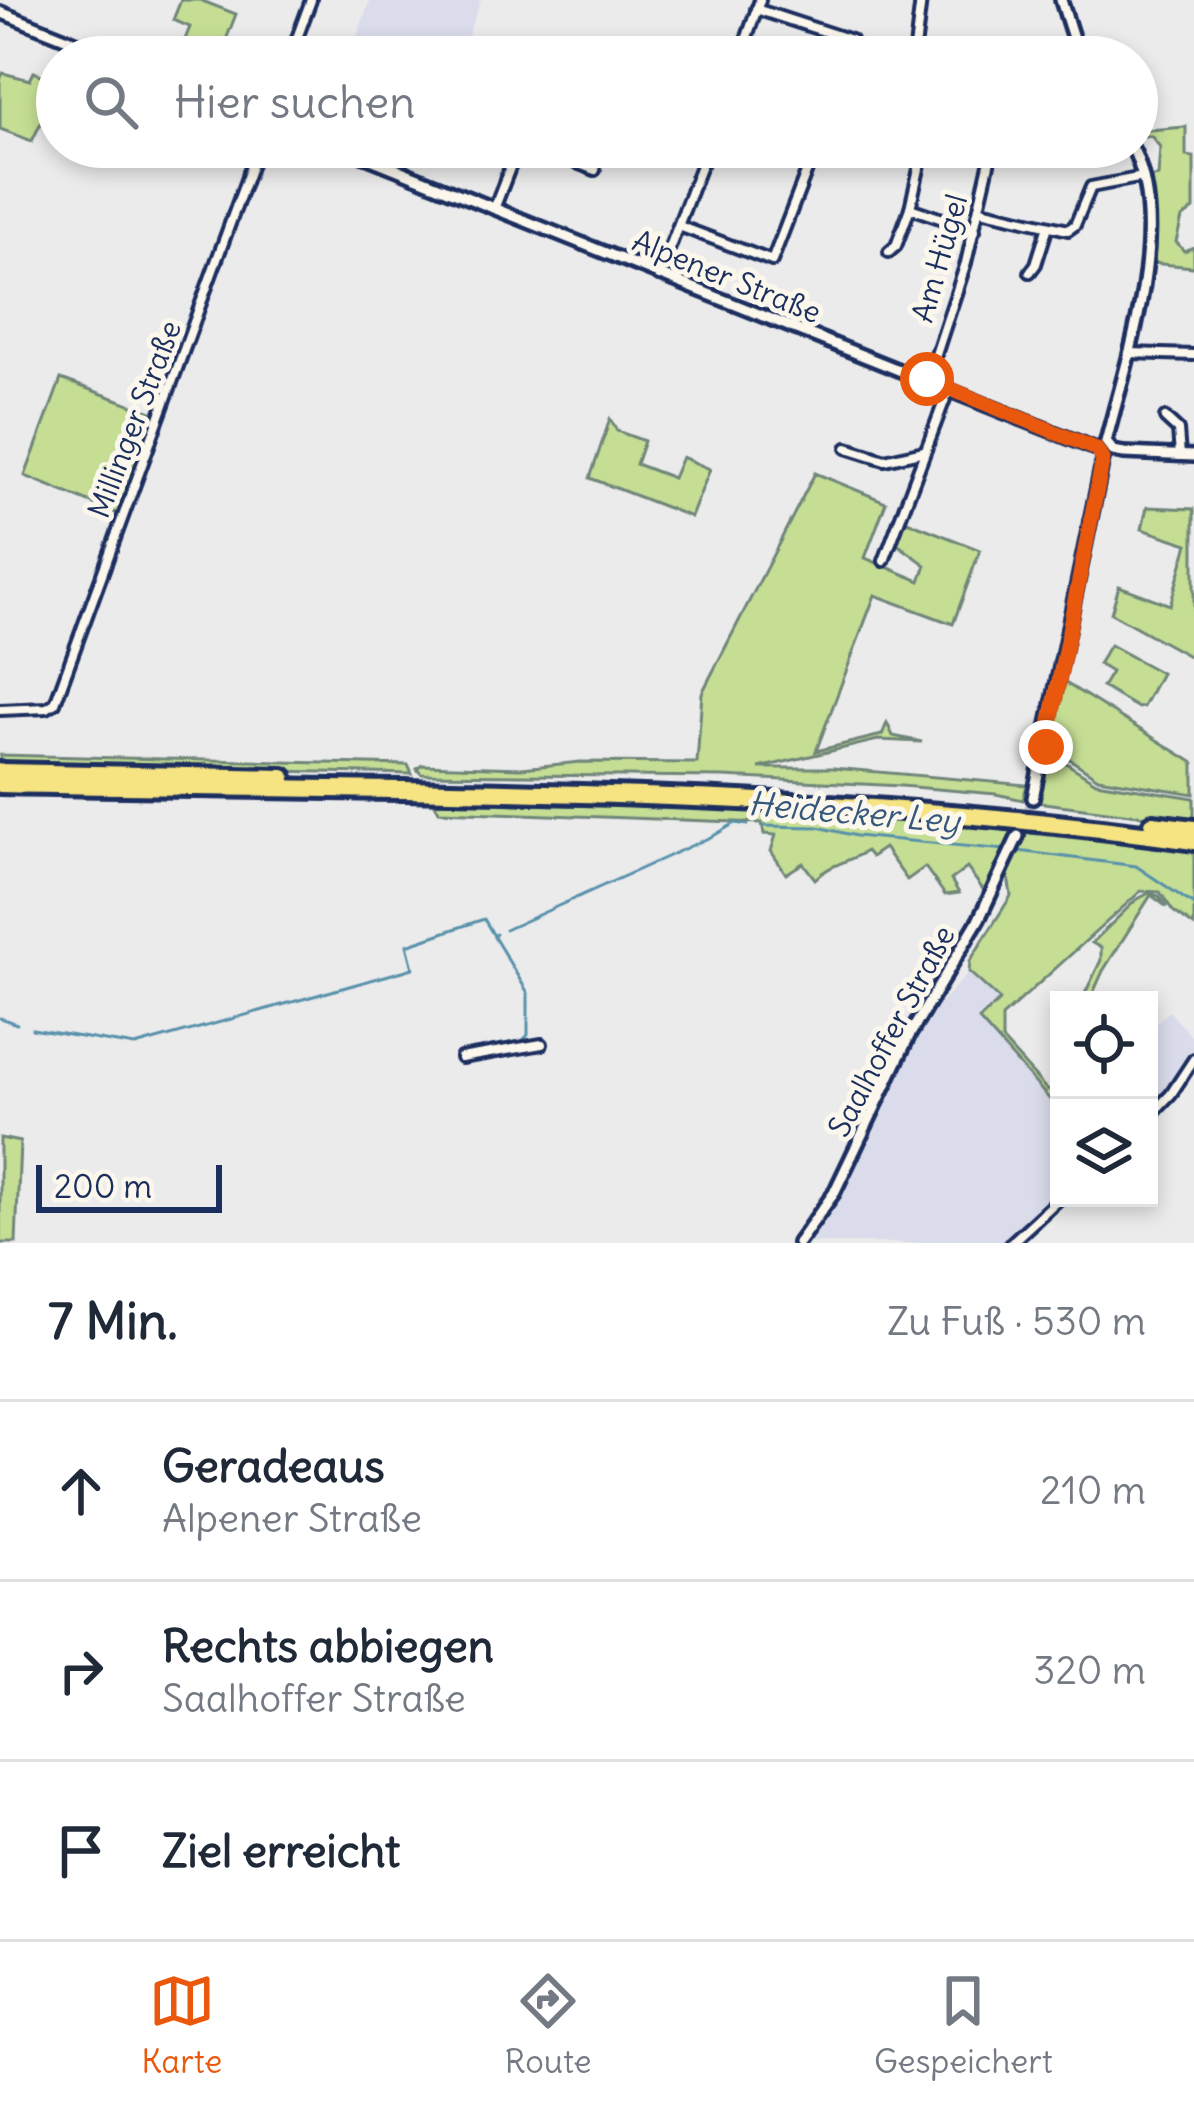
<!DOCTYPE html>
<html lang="de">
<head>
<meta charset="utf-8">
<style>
  body { margin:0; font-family:Delius,sans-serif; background:#f6f6f7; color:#1f2937 }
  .controls { position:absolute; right:36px; bottom:36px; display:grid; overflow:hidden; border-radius:0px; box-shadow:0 6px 18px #0003 }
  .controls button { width:108px; height:108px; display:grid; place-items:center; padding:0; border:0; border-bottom:3px solid #e0e1e3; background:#fff; color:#1f2937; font:60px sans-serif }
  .scale { position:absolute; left:36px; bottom:30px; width:186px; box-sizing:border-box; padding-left:12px; border:6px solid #1b2f5e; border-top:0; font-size:33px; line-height:42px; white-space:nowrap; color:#1b2f5e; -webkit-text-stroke:9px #fbf7ec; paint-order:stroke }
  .stop { position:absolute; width:36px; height:36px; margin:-27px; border:9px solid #ea580c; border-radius:50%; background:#fff }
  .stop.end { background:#ea580c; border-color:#fff; box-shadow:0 3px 12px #0008 }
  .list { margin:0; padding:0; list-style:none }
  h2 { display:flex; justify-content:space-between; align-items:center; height:156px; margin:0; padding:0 48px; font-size:51px }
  h2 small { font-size:39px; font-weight:400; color:#747a83 }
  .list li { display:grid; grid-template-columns:78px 1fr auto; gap:36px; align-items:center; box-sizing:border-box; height:180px; padding:0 48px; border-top:3px solid #e0e1e3 }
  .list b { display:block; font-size:45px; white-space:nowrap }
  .list p { margin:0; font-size:39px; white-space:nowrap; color:#747a83 }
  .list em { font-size:39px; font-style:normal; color:#747a83 }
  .icon { flex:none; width:66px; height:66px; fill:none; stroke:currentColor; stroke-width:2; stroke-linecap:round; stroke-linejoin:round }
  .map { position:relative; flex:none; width:1194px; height:1243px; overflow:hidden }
  .search { position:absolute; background:#fff; box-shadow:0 6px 18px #0003; left:36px; right:36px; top:36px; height:132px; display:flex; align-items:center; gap:30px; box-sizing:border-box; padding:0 42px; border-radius:66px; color:#747a83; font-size:45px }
  .sheet { height:696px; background:#fff }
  nav { display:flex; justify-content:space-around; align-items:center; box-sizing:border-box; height:168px; border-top:3px solid #e0e1e3; background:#fff; font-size:33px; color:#747a83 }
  nav a { display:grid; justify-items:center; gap:6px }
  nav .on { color:#ea580c }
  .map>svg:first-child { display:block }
  .built { fill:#dadceb }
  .green { fill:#c5de94; stroke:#708679; stroke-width:3 }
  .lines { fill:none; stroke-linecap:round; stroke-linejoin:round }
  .stream { stroke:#5991aa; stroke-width:3 }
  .tertiary-tunnel { stroke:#c2c5d0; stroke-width:9; stroke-dasharray:9 4.5; stroke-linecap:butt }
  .minor-casing { stroke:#1b2f5e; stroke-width:16 }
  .tertiary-casing { stroke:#1b2f5e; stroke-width:18 }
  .motorway-casing { stroke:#1b2f5e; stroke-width:26 }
  .minor { stroke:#fbf7ec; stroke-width:8 }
  .tertiary { stroke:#fbf7ec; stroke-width:9 }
  .motorway { stroke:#f6e381; stroke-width:16 }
  .route { stroke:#ea580c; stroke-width:15 }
  .labels { text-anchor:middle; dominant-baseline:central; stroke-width:10; stroke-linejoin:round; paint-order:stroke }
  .street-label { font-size:30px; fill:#1b2f5e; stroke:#fbf7ec }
  .water-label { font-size:33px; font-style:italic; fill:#35587e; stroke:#fbf7ec }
</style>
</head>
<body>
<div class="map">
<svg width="1194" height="1243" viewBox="0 0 1194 1243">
  <rect width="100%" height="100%" fill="#ecebec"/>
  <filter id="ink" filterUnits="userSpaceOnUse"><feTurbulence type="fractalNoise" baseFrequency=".00833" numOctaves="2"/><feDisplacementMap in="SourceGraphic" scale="24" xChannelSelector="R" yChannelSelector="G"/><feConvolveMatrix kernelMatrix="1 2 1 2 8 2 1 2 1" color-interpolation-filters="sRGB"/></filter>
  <g filter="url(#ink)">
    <g class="built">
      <polygon points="370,0 481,0 460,57 412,57 357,36"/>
      <polygon points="969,972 1000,1000 980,1021 1052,1102 1059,1097 1059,1198 1065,1198 1019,1243 800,1243 833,1196 910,1036"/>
      <polygon points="1169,1011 1194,1039 1194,1067 1169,1102 1149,1121 1149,1029"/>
    </g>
    <g class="green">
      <polygon points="181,0 200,0 236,14 226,40 248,50 245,57 242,51 229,48 225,57 178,57 190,27 173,20"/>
      <polygon points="34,72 57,81 57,96 54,96 32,141 0,129 0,80 3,73 30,80"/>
      <polygon points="1186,127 1186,156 1194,157 1194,209 1182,218 1176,242 1184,251 1194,247 1194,267 1150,263 1154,220 1149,178 1158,176 1160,147 1151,136 1137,136 1137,131"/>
      <polygon points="61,379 160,415 123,516 25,476"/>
      <polygon points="610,419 617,431 644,441 636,464 673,478 682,457 710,469 691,517 590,478"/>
      <polygon points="815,473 886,502 865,558 920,581 926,565 893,541 902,519 980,550 953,624 875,595 816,751 882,735 887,723 893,736 922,742 878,740 759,768 833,768 1027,785 1023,800 996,794 901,786 724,777 421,774 417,769 422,765 522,768 580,762 697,763 702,693"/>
      <polygon points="1147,507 1194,509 1194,659 1111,613 1119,586 1170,605 1188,544 1142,529"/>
      <polygon points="1110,645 1161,673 1143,707 1138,708 1102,687 1111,672 1098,664"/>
      <polygon points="1064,682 1194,763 1194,794 1098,778 1056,750 1052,743"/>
      <polygon points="1050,753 1096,782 1194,798 1194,822 1036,802"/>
      <polygon points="0,755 408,765 412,774 0,765"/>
      <path d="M434,802l264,6 316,19 -29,65 -18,-24 -16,12 8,13 -14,2 -20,-28 -18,13 -23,-32 -13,9 -5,-6c-17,11 -38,14 -51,28l-12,-16 -17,11 -15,-23 5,-16 -12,-1 -2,-11 -323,-12z"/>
      <polygon points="1026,827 1194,848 1194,926 1173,911 1160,892 1141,891 1002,1017 1002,1040 1047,1090 1059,1091 1053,1103 979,1020 1000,1000 969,972 970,961 1011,896 1008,875"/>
      <polygon points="1149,893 1159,896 1167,907 1151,895 1103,971 1090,1000 1082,1000 1101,960 1101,948 1092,943 1136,900"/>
      <polygon points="0,1138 20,1142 16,1243 0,1243"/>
    </g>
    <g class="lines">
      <g class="stream">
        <polyline points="764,826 818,827 856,836 1006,850"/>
        <polyline points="1018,851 1136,866 1194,905"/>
        <polyline points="505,930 715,835 735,823 748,825"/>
        <polyline points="0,1018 17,1024"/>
        <polyline points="32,1029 135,1046 403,971 413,968 407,945 484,919 494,936 496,934"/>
        <polyline points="490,1046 522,1041 528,1035 528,993 494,937"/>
      </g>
      <polyline class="tertiary-tunnel" points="1018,836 1033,798"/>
      <defs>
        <g id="minor">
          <polyline points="756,9 851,40"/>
          <polyline points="290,57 311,0"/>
          <polyline points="740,57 760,0"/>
          <polyline points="914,57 921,0"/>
          <polyline points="535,147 595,170"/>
          <polyline points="924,147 910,208 975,230"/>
          <polyline points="494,209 518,147"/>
          <polyline points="981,210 1068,230 1075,225 1091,187 1143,177"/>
          <polyline points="679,226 772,261 816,147"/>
          <polyline points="889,252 896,246 910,208"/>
          <polyline points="1030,272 1036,264 1048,226"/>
          <polyline points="659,276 708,147"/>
          <polyline points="1129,353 1194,355"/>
          <polyline points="927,382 966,263 993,147"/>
          <polyline points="1165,418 1178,430 1180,456"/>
          <polyline points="847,448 885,460 924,451"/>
          <polyline points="884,561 948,391"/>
          <polyline points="0,710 47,708 55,703 258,147"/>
          <polyline points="461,1058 542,1044"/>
          <polyline points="1149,1117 1171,1094 1194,1059"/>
          <polyline points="1011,1243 1060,1198"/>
        </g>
        <g id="tertiary">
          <polyline points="1061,0 1079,57"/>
          <polyline points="0,12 113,57"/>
          <polyline points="341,147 1096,449"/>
          <path d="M1106,442c21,-84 67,-213 26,-295"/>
          <polyline points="1106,442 1113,451 1124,453 1194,456"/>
          <polyline points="1033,798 1103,459"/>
          <polyline points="798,1243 834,1193 909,1036 979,919 1018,836"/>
        </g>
        <g id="motorway">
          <polyline points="0,772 283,778"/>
          <path d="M0,784c398,8 799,1 1194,57"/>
          <polyline points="1153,824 1194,829"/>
        </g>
      </defs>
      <use href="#minor" class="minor-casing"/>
      <use href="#tertiary" class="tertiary-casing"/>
      <use href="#motorway" class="motorway-casing"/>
      <use href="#minor" class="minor"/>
      <use href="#tertiary" class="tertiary"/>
      <use href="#motorway" class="motorway"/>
    </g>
  </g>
  <g class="lines" filter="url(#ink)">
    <polyline class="route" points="927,379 1096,449 1103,459 1046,747"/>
  </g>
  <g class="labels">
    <g class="street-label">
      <text transform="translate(939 258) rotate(-74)">Am Hügel</text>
      <text transform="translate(727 276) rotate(22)">Alpener Straße</text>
      <text transform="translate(134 419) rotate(-69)">Millinger Straße</text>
      <text transform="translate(891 1031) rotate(-62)">Saalhoffer Straße</text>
    </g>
    <g class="water-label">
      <text transform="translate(854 812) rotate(5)">Heidecker Ley</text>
    </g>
  </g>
</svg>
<div class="controls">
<button><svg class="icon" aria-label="locate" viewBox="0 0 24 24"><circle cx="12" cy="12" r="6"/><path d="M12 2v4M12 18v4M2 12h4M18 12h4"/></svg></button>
<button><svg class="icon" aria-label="layers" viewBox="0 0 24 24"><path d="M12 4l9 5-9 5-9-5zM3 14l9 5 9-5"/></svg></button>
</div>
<div class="scale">200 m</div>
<div class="stop" style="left:927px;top:379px"></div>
<div class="stop end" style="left:1046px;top:747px"></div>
<div class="search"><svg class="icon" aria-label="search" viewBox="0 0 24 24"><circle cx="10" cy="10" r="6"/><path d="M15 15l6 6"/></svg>Hier suchen</div>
</div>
<section class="sheet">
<h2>7 Min.<small>Zu Fuß · 530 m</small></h2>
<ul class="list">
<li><svg class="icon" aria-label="ahead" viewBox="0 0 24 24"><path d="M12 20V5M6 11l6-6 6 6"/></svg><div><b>Geradeaus</b><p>Alpener Straße</p></div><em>210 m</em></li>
<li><svg class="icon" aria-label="right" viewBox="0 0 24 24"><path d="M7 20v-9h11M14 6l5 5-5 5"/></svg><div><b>Rechts abbiegen</b><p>Saalhoffer Straße</p></div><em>320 m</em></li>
<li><svg class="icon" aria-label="arrive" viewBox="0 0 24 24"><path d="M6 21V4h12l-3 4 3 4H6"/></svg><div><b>Ziel erreicht</b></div></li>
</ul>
</section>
<nav>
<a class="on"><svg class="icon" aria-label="map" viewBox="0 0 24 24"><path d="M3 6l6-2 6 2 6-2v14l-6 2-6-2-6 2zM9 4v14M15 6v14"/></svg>Karte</a>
<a><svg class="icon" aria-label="directions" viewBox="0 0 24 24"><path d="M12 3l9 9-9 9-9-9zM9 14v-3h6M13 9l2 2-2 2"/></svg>Route</a>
<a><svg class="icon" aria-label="saved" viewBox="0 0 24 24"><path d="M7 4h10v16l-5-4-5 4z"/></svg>Gespeichert</a>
</nav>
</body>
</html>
